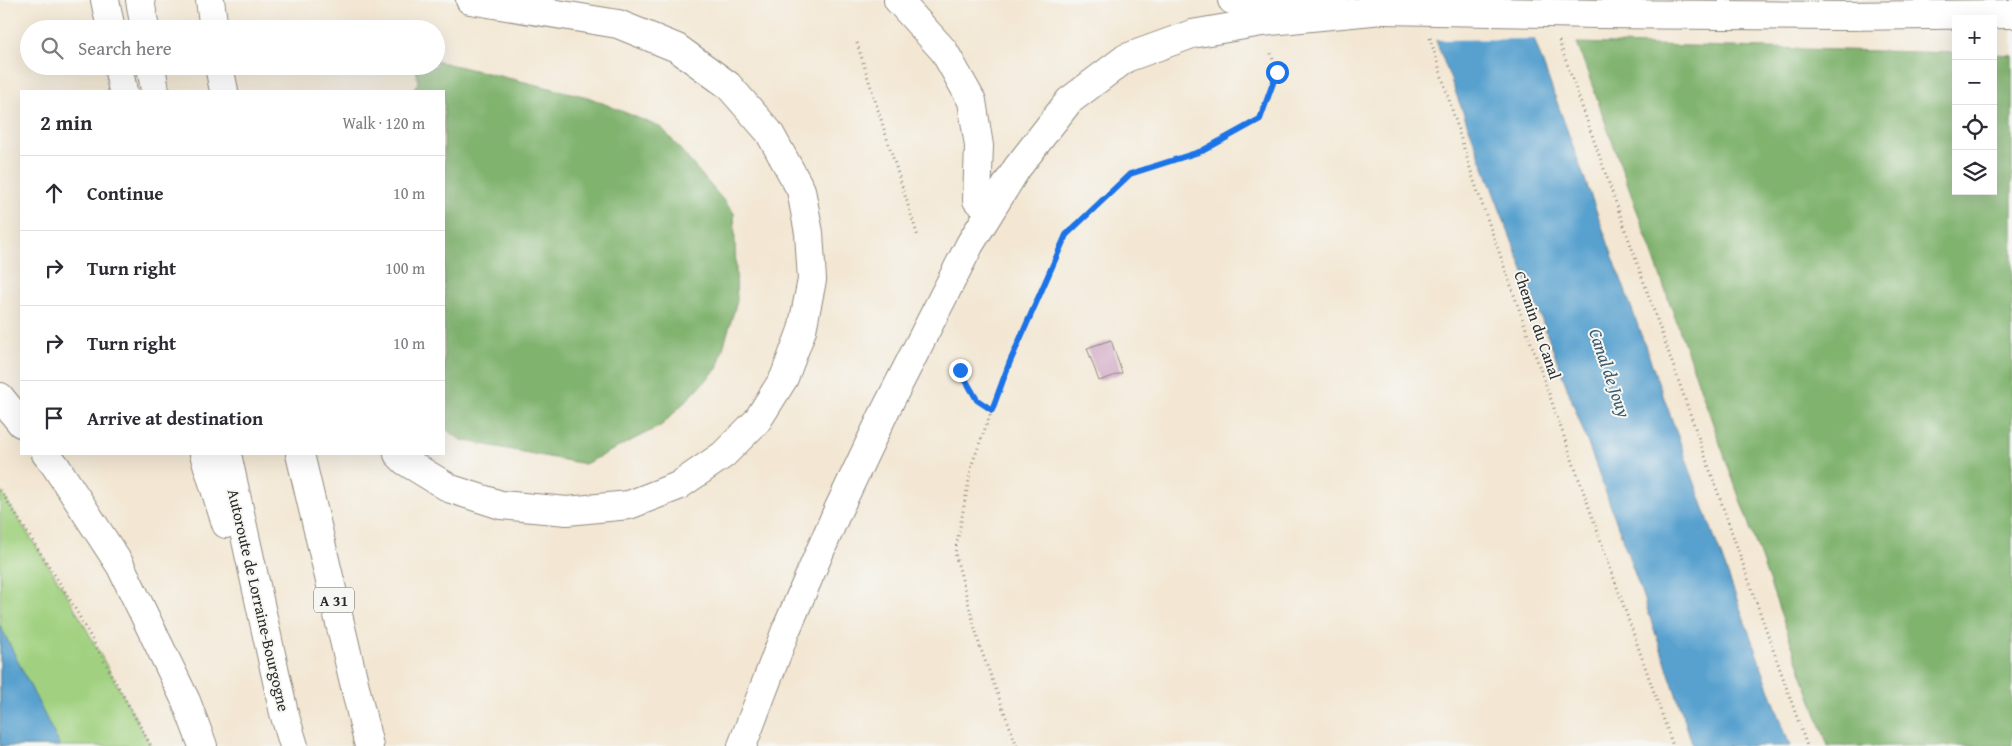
<!DOCTYPE html>
<html lang="en">
<head>
<meta charset="utf-8">
<style>
  body { margin:0; font-family:"Gentium Book Plus",serif; background:#f2f2f3; color:#2b2b33 }
  .controls { position:absolute; right:15px; top:15px; display:grid; overflow:hidden; border-radius:0px; box-shadow:0 5px 20px #0002 }
  .controls button { width:45px; height:45px; display:grid; place-items:center; padding:0; border:0; border-bottom:1px solid #e1e1e2; background:#fff; color:#2b2b33; font:25px sans-serif }
  .stop { position:absolute; width:15px; height:15px; margin:-11px; border:4px solid #1a73e8; border-radius:50%; background:#fff }
  .stop.end { background:#1a73e8; border-color:#fff; box-shadow:0 1px 5px #0008 }
  .list { margin:0; padding:0; list-style:none }
  h2 { display:flex; justify-content:space-between; align-items:center; height:65px; margin:0; padding:0 20px; font-size:21px }
  h2 small { font-size:16px; font-weight:400; color:#7c7c81 }
  .list li { display:grid; grid-template-columns:32px 1fr auto; gap:15px; align-items:center; box-sizing:border-box; height:75px; padding:0 20px; border-top:1px solid #e1e1e2 }
  .list b { display:block; font-size:19px; white-space:nowrap }
  .list em { font-size:16px; font-style:normal; color:#7c7c81 }
  .icon { flex:none; width:28px; height:28px; fill:none; stroke:currentColor; stroke-width:2; stroke-linecap:round; stroke-linejoin:round }
  .map { position:relative; flex:none; width:2012px; height:746px; overflow:hidden }
  .search { position:absolute; background:#fff; box-shadow:0 5px 20px #0002; left:20px; top:20px; width:425px; height:55px; display:flex; align-items:center; gap:12px; box-sizing:border-box; padding:0 18px; border-radius:28px; color:#7c7c81; font-size:19px }
  .panel { position:absolute; background:#fff; box-shadow:0 5px 20px #0002; left:20px; top:90px; width:425px; height:365px; border-radius:0px }
  .map>svg:first-child { display:block }
  .green { fill:#a1d180; stroke:#667e56 }
  .forest { fill:#80b36e; stroke:#566f4c }
  .water { fill:#59a1cf; stroke:#42667d }
  .pier { fill:#f3e7d3 }
  .building { fill:#cb9bbe }
  .lines { fill:none; stroke-linecap:round; stroke-linejoin:round }
  .secondary-casing { stroke:#8f897f; stroke-width:30 }
  .motorway-casing { stroke:#8f897f; stroke-width:30 }
  .path { stroke:#8f897f; stroke-width:3; stroke-dasharray:1 4; stroke-linecap:butt }
  .secondary { stroke:#fff; stroke-width:28 }
  .motorway { stroke:#fff; stroke-width:28 }
  .secondary-bridge-casing { stroke:#8f897f; stroke-width:30; stroke-linecap:butt }
  .secondary-bridge { stroke:#fff; stroke-width:28 }
  .route { stroke:#1a73e8; stroke-width:6 }
  .labels { text-anchor:middle; dominant-baseline:central; stroke-width:4; stroke-linejoin:round; paint-order:stroke }
  .shield { fill:#f6f6f2; stroke:#686867; stroke-width:1 }
  .shield-label { font-size:15px; font-weight:bold; fill:#2b2b2b }
  .street-label { font-size:16px; fill:#2b2b2b; stroke:#f6f6f2 }
  .water-label { font-size:18px; font-style:italic; fill:#3d5a6d; stroke:#f6f6f2 }
</style>
</head>
<body>
<div class="map">
<svg width="2012" height="746" viewBox="0 0 2012 746">
  <rect width="100%" height="100%" fill="#f6f6f2"/>
  <filter id="ink" filterUnits="userSpaceOnUse"><feTurbulence type="fractalNoise" baseFrequency=".02" numOctaves="2"/><feDisplacementMap in="SourceGraphic" scale="10" xChannelSelector="R" yChannelSelector="G"/><feConvolveMatrix kernelMatrix="1 2 1 2 8 2 1 2 1" color-interpolation-filters="sRGB"/></filter>
  <filter id="wash" filterUnits="userSpaceOnUse"><feTurbulence type="fractalNoise" baseFrequency=".0096" numOctaves="4" result="noise"/><feDisplacementMap in="SourceGraphic" scale="20" xChannelSelector="R" yChannelSelector="G"/><feGaussianBlur stdDeviation="1.12" result="paint"/><feColorMatrix in="noise" values="0 0 0 0 0 0 0 0 0 0 0 0 0 0 0 0 0 1.4 0 .05"/><feComposite in="paint" operator="in"/></filter>
  <g filter="url(#wash)">
    <rect width="100%" height="100%" fill="#f3e7d3"/>
    <polygon class="green" points="0,490 68,596 151,746 0,746"/>
    <g class="forest">
      <polygon points="1577,43 1956,53 1956,191 1993,191 1993,54 2012,55 2012,746 1828,746"/>
      <polygon points="436,61 588,97 662,128 734,213 737,301 717,369 662,425 585,464 461,440 444,428 444,91 412,91 418,83 416,66 436,66"/>
    </g>
    <g class="water">
      <path d="M1421,0h99l270,746h-97c-81,-252 -180,-498 -272,-746z"/>
      <polygon points="0,625 60,746 0,746"/>
    </g>
    <polygon class="pier" points="1419,0 1522,0 1537,39 1434,40"/>
    <g id="blocks">
      <polygon class="building" points="1111,340 1122,373 1099,381 1087,348"/>
    </g>
  </g>
  <g filter="url(#ink)">
    <use href="#blocks" fill-opacity="0" stroke="#8f897f" stroke-width="1"/>
    <g class="lines">
      <defs>
        <g id="secondary">
          <polyline points="1232,0 1335,7"/>
          <polyline points="1599,14 1844,16 2012,14"/>
        </g>
        <g id="motorway">
          <polyline points="105,0 111,29"/>
          <polyline points="140,0 145,29"/>
          <polyline points="210,0 214,29"/>
          <polyline points="898,0 944,51 972,101 979,146 977,200"/>
          <polyline points="118,66 123,91"/>
          <polyline points="151,66 155,91"/>
          <polyline points="219,66 224,91"/>
          <polyline points="0,397 21,423"/>
          <polyline points="46,454 55,465 120,565 186,701 203,746"/>
          <polyline points="204,454 226,524"/>
          <polyline points="227,454 284,713 294,746"/>
          <polyline points="300,454 369,746"/>
          <polyline points="398,454 405,461 451,489 501,505 567,511 629,505 678,486 723,455 757,421 784,378 802,330 812,280 809,233 801,190 769,132 728,85 677,48 618,24 470,0"/>
          <polyline points="742,746 786,630 837,512 884,413 970,244 1017,168 1069,101 1126,58 1192,34 1262,22 1382,10"/>
        </g>
      </defs>
      <use href="#secondary" class="secondary-casing"/>
      <use href="#motorway" class="motorway-casing"/>
      <g class="path">
        <polyline points="1430,38 1474,181 1673,746"/>
        <polyline points="1559,41 1807,746"/>
        <polyline points="857,43 918,237"/>
        <polyline points="960,370 977,400 992,410"/>
        <polyline points="0,490 68,596 151,746"/>
        <polyline points="1017,746 980,647 955,553 972,464 1009,364 1066,235 1130,174 1202,151 1260,119 1277,72 1270,50"/>
      </g>
      <use href="#secondary" class="secondary"/>
      <use href="#motorway" class="motorway"/>
      <defs>
        <polyline id="secondary-bridge" points="1382,10 1599,14"/>
      </defs>
      <use href="#secondary-bridge" class="secondary-bridge-casing"/>
      <use href="#secondary-bridge" class="secondary-bridge"/>
    </g>
  </g>
  <g class="lines" filter="url(#ink)">
    <polyline class="route" points="960,370 977,400 992,410 1009,364 1066,235 1130,174 1202,151 1260,119 1277,72"/>
  </g>
  <g class="labels">
    <rect class="shield" x="314" y="587.5" width="40" height="25" rx="4"/>
    <g class="shield-label">
      <text x="334" y="600">A 31</text>
    </g>
    <g class="street-label">
      <text transform="translate(1538 325) rotate(71)">Chemin du Canal</text>
      <text transform="translate(259 600) rotate(77)">Autoroute de Lorraine-Bourgogne</text>
    </g>
    <g class="water-label">
      <text transform="translate(1610 373) rotate(71)">Canal de Jouy</text>
    </g>
  </g>
</svg>
<div class="controls">
<button>+</button>
<button>−</button>
<button><svg class="icon" aria-label="locate" viewBox="0 0 24 24"><circle cx="12" cy="12" r="6"/><path d="M12 2v4M12 18v4M2 12h4M18 12h4"/></svg></button>
<button><svg class="icon" aria-label="layers" viewBox="0 0 24 24"><path d="M12 4l9 5-9 5-9-5zM3 14l9 5 9-5"/></svg></button>
</div>
<div class="stop" style="left:1277px;top:72px"></div>
<div class="stop end" style="left:960px;top:370px"></div>
<div class="search"><svg class="icon" aria-label="search" viewBox="0 0 24 24"><circle cx="10" cy="10" r="6"/><path d="M15 15l6 6"/></svg>Search here</div>
<section class="panel">
<h2>2 min<small>Walk · 120 m</small></h2>
<ul class="list">
<li><svg class="icon" aria-label="ahead" viewBox="0 0 24 24"><path d="M12 20V5M6 11l6-6 6 6"/></svg><div><b>Continue</b></div><em>10 m</em></li>
<li><svg class="icon" aria-label="right" viewBox="0 0 24 24"><path d="M7 20v-9h11M14 6l5 5-5 5"/></svg><div><b>Turn right</b></div><em>100 m</em></li>
<li><svg class="icon" aria-label="right" viewBox="0 0 24 24"><path d="M7 20v-9h11M14 6l5 5-5 5"/></svg><div><b>Turn right</b></div><em>10 m</em></li>
<li><svg class="icon" aria-label="arrive" viewBox="0 0 24 24"><path d="M6 21V4h12l-3 4 3 4H6"/></svg><div><b>Arrive at destination</b></div></li>
</ul>
</section>
</div>
</body>
</html>
